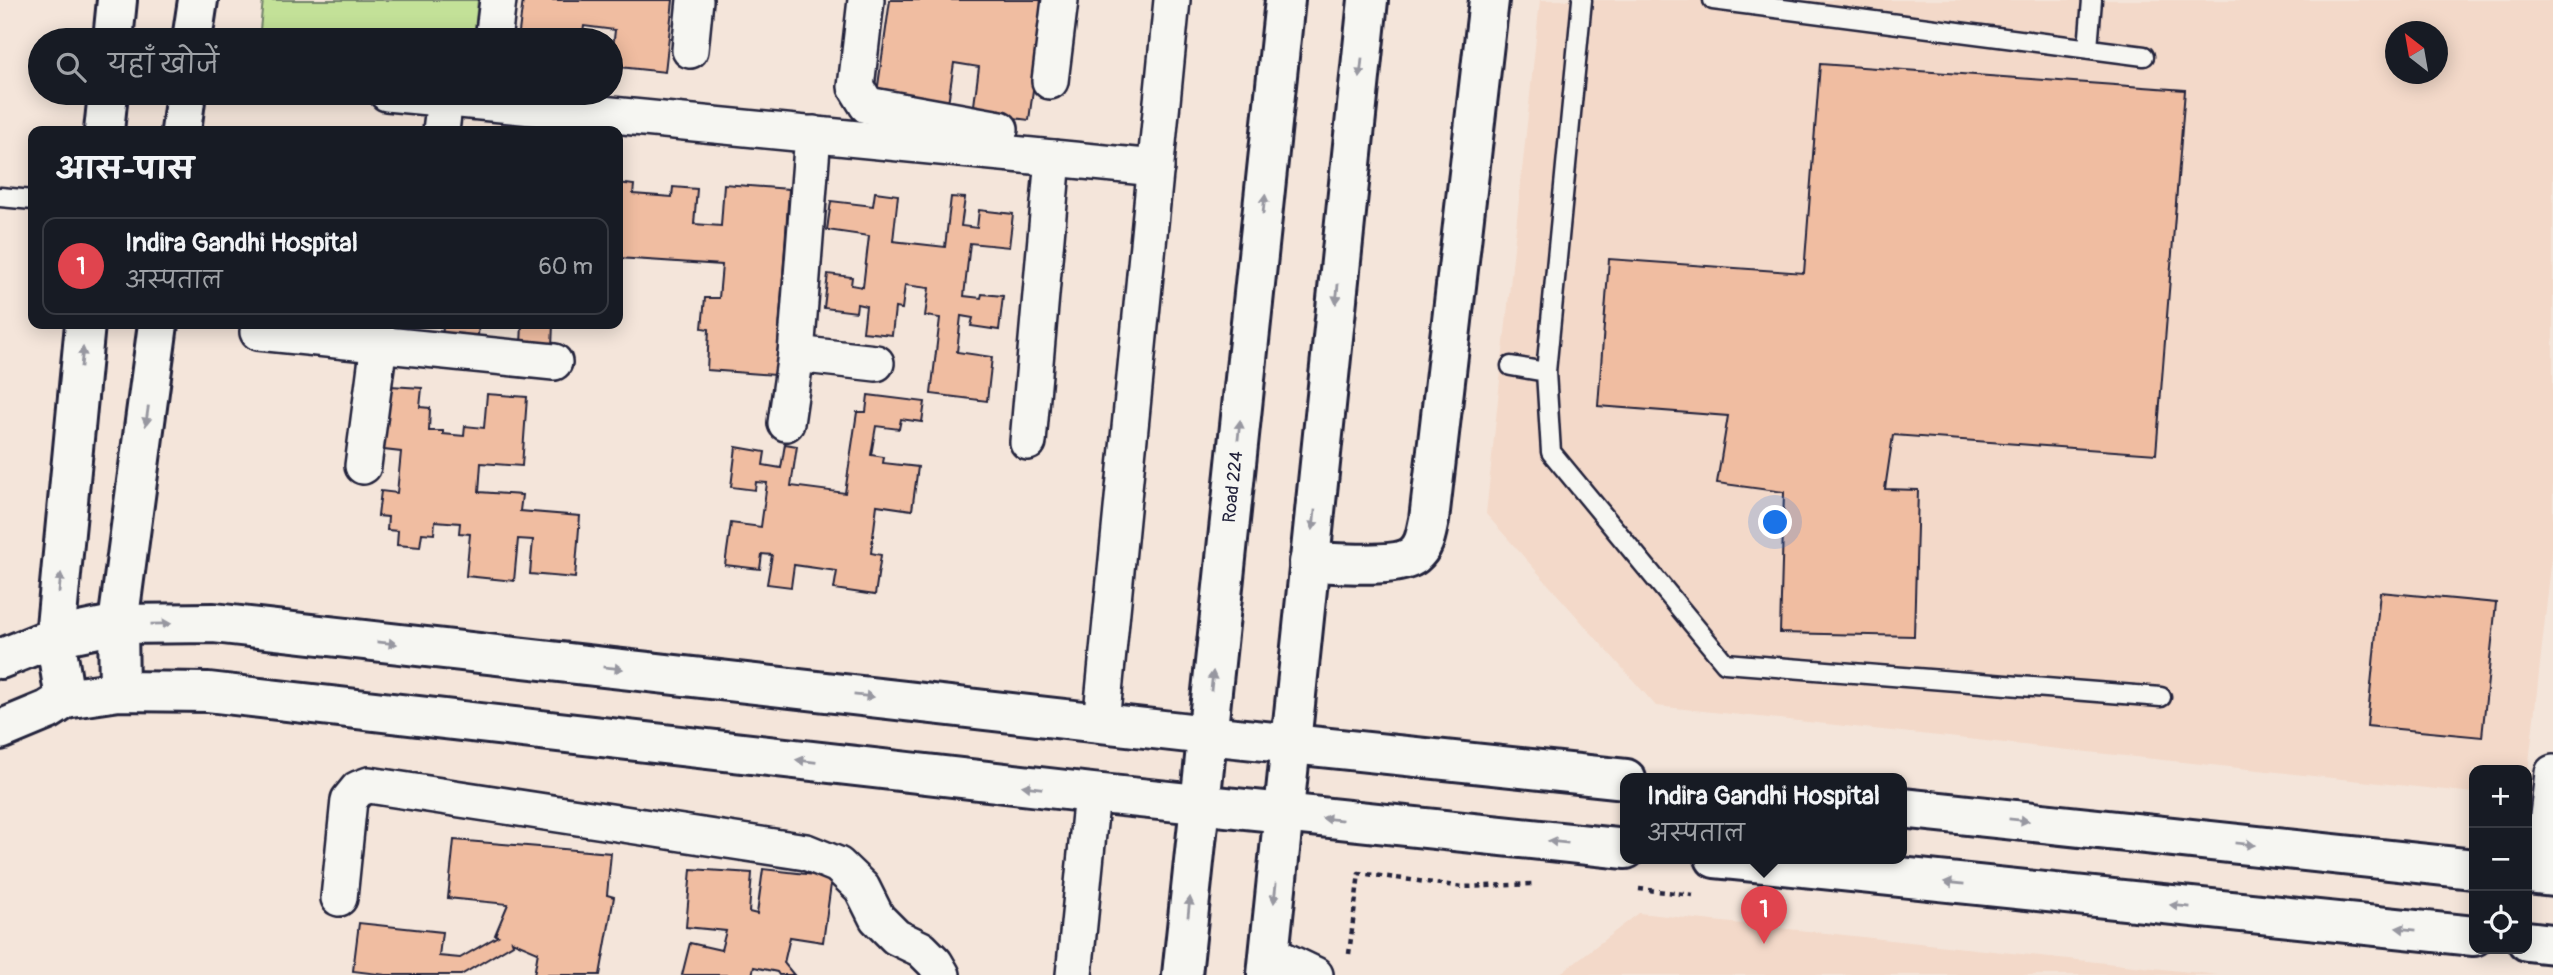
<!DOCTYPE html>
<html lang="hi">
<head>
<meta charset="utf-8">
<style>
  body { margin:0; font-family:Pangolin,"Playpen Sans Deva",sans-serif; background:#242831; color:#f1f3f6 }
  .controls { position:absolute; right:21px; bottom:21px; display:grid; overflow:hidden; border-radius:14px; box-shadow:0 4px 18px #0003 }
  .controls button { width:63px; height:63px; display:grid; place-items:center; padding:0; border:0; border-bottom:2px solid #363941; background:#171b24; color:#f1f3f6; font:35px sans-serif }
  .compass { position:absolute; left:2385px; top:21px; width:63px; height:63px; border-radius:50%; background:#171b24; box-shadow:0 4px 18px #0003; rotate:329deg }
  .you { position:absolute; left:1776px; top:523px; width:24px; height:24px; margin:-18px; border:5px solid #fff; border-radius:50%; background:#1a73e8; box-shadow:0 0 0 10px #1a73e833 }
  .badge { display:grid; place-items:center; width:46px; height:46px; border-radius:50%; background:#d1495b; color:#fff; font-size:23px; font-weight:700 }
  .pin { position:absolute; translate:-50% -58px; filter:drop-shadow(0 2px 4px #0008) }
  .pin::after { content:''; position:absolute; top:37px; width:24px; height:21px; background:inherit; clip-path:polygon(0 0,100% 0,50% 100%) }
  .popup { position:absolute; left:1620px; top:773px; width:287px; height:91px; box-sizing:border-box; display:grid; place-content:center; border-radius:14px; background:#171b24; filter:drop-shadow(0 2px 5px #0005); font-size:23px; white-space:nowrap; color:#9ea1a6 }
  .popup b { font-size:26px; color:#f1f3f6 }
  .popup::after { content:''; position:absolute; left:50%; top:100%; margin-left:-14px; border:14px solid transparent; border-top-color:#171b24 }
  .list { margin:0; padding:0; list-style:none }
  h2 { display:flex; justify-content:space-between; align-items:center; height:91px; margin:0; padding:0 28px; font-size:30px }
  h2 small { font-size:23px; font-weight:400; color:#9ea1a6 }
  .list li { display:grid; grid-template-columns:46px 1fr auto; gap:21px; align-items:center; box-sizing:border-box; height:98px; margin:0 14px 14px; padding:0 14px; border:2px solid #363941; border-radius:14px }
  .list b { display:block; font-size:26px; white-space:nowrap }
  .list p { margin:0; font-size:23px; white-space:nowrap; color:#9ea1a6 }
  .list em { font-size:23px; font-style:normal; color:#9ea1a6 }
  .icon { flex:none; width:38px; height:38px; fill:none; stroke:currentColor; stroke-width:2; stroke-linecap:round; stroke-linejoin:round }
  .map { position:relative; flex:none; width:2553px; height:975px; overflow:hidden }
  .search { position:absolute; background:#171b24; box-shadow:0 4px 18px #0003; left:28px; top:28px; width:595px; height:77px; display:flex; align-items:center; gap:18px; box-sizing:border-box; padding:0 24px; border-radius:38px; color:#9ea1a6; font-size:26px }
  .panel { position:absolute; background:#171b24; box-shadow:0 4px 18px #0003; left:28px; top:126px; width:595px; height:203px; border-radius:14px }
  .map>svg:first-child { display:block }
  .built { fill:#f3d9c9; fill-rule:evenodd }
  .green { fill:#c3e198; stroke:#72826a; stroke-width:2 }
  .building { fill:#f0bda1; stroke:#22223b; stroke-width:2 }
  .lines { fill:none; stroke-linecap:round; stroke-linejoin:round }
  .lane-casing { stroke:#22223b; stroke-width:23 }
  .street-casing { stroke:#22223b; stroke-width:40 }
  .secondary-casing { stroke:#22223b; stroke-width:44 }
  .path { stroke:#22223b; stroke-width:4.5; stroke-dasharray:5 5; stroke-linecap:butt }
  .lane { stroke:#f6f6f2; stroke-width:18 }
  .street { stroke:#f6f6f2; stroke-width:35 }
  .secondary { stroke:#f6f6f2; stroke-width:38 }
  .oneway { fill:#9797a0 }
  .labels { text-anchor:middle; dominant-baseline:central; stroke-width:7; stroke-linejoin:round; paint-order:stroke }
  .street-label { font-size:18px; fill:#22223b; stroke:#f6f6f2 }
</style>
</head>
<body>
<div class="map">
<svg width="2553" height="975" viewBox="0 0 2553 975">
  <rect width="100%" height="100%" fill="#f4e5da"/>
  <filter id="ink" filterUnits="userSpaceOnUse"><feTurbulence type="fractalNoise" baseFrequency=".0143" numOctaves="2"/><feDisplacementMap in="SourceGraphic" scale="14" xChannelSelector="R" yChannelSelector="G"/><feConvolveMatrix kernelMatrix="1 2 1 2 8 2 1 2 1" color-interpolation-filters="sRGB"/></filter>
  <g filter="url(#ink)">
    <g class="built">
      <path d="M1540,0h1013v547l-26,234v-11h-53v23l-818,-87 -170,-192zM2396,32h42v42h-42z"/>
      <polygon points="1639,913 2218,975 1558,975"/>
    </g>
    <polygon class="green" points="263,0 478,0 474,40 259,40"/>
    <g class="building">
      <polygon points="523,0 673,0 665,72 611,66 615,30 584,26 582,40 518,40"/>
      <polygon points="890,0 1045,0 1029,120 973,113 979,67 954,63 947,110 876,100"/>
      <polygon points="1820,64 2185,90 2156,454 1893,435 1885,489 1918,490 1914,636 1780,633 1784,492 1717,483 1728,416 1598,406 1609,259 1804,273"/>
      <polygon points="618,183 634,185 633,194 672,197 673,187 697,189 694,224 721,226 724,184 789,189 776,375 707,370 709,329 702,328 705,298 719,298 722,265 618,258"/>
      <polygon points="875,192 898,195 893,241 945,247 951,197 965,198 961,226 977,228 979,210 1013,214 1009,247 970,243 964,296 981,298 982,294 1003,296 999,330 971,326 973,318 961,316 957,352 992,357 987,401 931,394 940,318 925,316 929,288 905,285 902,309 895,308 892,335 863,332 866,306 857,304 856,312 824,308 828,274 852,277 851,285 863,287 869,236 827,230 831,201 873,206"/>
      <polygon points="443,324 479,324 477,346 442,344"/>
      <polygon points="522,324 553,324 552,347 521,345"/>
      <polygon points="390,386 422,388 420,407 430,408 429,431 443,431 443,434 464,436 465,426 484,428 487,394 527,397 522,466 481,463 479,492 522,495 520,511 580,516 575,578 530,574 533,540 518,539 514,581 466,576 470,534 459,533 460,523 435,521 434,534 422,533 420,547 397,545 398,531 387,530 388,517 378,516 381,491 397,493 401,452 384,450"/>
      <polygon points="868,395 925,402 922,422 901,419 899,429 876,426 871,455 884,457 883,463 918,467 912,510 877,505 871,553 881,555 875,595 834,589 837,571 794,565 791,587 767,584 772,555 762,554 760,569 725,565 731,523 761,527 767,483 756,482 755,490 731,487 736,447 765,452 763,465 781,468 785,444 797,446 791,486 845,493 857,412 866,412"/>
      <polygon points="2380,592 2496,603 2482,737 2367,726"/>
      <polygon points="454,840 611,853 607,895 614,897 600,975 534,975 538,952 512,941 513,944 461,975 386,975 353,971 359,923 442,932 439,956 460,958 498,936 495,935 508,904 448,898"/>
      <polygon points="691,869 752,873 749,912 757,914 763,869 832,877 823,942 790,937 784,963 794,975 779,975 777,972 754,967 752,975 682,975 690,943 721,950 726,931 686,927"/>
    </g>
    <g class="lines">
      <defs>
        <g id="lane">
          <polyline points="1713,0 2144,56"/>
          <polyline points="2088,48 2092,0"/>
          <polyline points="0,197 33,200"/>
          <polyline points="1511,366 1546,372 1551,452 1725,663 2161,697"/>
          <polyline points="1546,372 1582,0"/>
        </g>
        <g id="street">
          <polyline points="866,0 856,87 867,105 1000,129"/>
          <polyline points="493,40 498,0"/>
          <polyline points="690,50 695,0"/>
          <polyline points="1050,81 1060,0"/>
          <polyline points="387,93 1156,168"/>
          <polyline points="441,131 445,98"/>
          <polyline points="258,332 554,362"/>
          <polyline points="796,354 876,363"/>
          <polyline points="786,423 796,354 813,134"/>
          <polyline points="1028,442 1053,158"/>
          <polyline points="363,466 379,343"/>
          <polyline points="1101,723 1172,0"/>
          <polyline points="2541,876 2553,773"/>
          <polyline points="339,898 349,800 358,789 369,785 806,852 838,865 862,888 877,918 896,937 921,949 935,963 942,975"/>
          <polyline points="1269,953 1315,975"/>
          <polyline points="1074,975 1092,793"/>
        </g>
        <g id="secondary">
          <polyline points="113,40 117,0"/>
          <polyline points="192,40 198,0"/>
          <polyline points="104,131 108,93"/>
          <polyline points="181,131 186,93"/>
          <path d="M1309,562c24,0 88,7 105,-7 11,-9 12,-22 15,-35l60,-520"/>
          <polyline points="0,659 55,637 118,624 214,623 1207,735 1626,779"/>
          <polyline points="119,691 118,624 158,324"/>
          <polyline points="65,699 55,637 85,324"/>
          <polyline points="0,730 48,710 65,699 119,691 208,692 1092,793 1626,849"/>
          <polyline points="1902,808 2474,869"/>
          <polyline points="1715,858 2474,936"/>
          <polyline points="2527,874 2553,877"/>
          <polyline points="2527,941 2553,944"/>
          <polyline points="1182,975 1285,0"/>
          <polyline points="1267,975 1368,0"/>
        </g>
      </defs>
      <use href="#lane" class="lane-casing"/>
      <use href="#street" class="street-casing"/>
      <use href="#secondary" class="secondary-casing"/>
      <g class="path">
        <polyline points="1639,889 1693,895"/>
        <polyline points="1349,954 1359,873 1463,887 1533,884"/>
      </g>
      <use href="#lane" class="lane"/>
      <use href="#street" class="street"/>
      <use href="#secondary" class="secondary"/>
    </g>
    <defs><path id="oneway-solid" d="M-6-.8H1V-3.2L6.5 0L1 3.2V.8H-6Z" transform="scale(1.75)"/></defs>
    <g class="oneway">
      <use href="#oneway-solid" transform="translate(1361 68) rotate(96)"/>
      <use href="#oneway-solid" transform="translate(1264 204) rotate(-84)"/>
      <use href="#oneway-solid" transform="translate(1337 294) rotate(96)"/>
      <use href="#oneway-solid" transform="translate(82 357) rotate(-84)"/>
      <use href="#oneway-solid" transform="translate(147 416) rotate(98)"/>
      <use href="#oneway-solid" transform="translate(1239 430) rotate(-84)"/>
      <use href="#oneway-solid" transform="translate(1314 520) rotate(96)"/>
      <use href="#oneway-solid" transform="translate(60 583) rotate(-84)"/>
      <use href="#oneway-solid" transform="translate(161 624) rotate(-1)"/>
      <use href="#oneway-solid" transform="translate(387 643) rotate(6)"/>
      <use href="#oneway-solid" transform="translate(613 668) rotate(6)"/>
      <use href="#oneway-solid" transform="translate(1212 681) rotate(-84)"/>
      <use href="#oneway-solid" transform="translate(864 696) rotate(6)"/>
      <use href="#oneway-solid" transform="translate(806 761) rotate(-173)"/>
      <use href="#oneway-solid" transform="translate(1032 787) rotate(-173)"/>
      <use href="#oneway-solid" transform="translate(1332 819) rotate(-174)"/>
      <use href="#oneway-solid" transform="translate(2019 820) rotate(6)"/>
      <use href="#oneway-solid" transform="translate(1558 842) rotate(-174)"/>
      <use href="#oneway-solid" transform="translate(2245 844) rotate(6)"/>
      <use href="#oneway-solid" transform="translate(1954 883) rotate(-174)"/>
      <use href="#oneway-solid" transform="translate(1275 893) rotate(96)"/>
      <use href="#oneway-solid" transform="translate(2180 906) rotate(-174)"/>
      <use href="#oneway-solid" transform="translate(1189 907) rotate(-84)"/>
      <use href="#oneway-solid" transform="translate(2406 929) rotate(-174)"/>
    </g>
  </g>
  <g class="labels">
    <g class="street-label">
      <text transform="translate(1233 487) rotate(-84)">Road 224</text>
    </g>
  </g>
</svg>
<div class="controls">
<button>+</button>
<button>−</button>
<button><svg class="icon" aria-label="locate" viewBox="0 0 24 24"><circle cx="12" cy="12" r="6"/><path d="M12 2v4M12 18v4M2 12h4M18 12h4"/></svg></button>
</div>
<svg class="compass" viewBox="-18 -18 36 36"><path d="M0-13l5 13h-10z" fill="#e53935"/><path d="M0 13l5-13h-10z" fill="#9ea1a6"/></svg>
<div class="you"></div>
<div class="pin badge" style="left:1764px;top:944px;background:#e0444e">1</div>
<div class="popup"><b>Indira Gandhi Hospital</b>अस्पताल</div>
<div class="search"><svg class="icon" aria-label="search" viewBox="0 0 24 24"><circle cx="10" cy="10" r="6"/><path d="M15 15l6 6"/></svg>यहाँ खोजें</div>
<section class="panel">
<h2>आस-पास<small></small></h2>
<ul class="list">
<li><span class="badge" style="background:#e0444e">1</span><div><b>Indira Gandhi Hospital</b><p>अस्पताल</p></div><em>60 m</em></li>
</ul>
</section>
</div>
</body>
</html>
